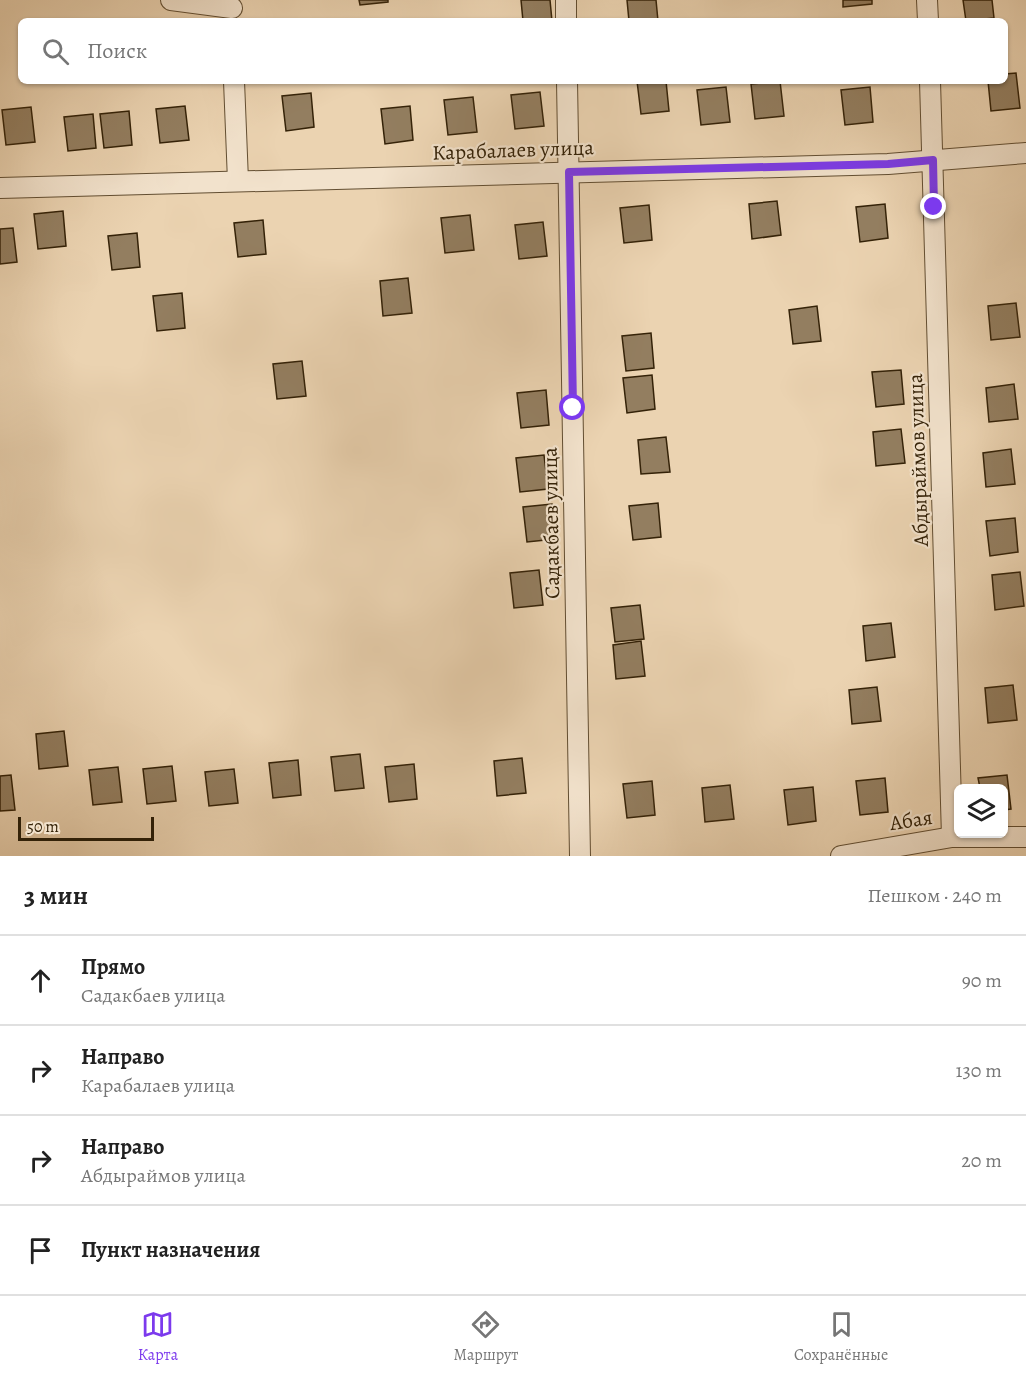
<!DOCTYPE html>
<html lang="ru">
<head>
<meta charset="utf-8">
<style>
  body { margin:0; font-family:Alegreya,serif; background:#f2f2f2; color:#222 }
  .controls { position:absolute; right:18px; bottom:18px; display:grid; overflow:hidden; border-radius:9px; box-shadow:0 2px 4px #0004 }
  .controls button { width:54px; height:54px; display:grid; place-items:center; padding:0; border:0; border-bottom:2px solid #e0e0e0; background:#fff; color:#222; font:30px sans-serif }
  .scale { position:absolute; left:18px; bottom:15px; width:136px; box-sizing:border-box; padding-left:6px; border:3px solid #342208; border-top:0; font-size:16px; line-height:21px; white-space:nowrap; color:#342208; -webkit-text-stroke:4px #f2e2cc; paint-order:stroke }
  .stop { position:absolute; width:18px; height:18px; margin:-14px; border:4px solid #7c3aed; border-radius:50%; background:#fff }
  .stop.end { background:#7c3aed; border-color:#fff; box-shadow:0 2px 6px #0008 }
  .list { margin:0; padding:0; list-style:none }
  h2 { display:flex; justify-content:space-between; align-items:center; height:78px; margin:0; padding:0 24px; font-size:26px }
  h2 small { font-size:20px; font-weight:400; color:#767676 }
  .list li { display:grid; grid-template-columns:39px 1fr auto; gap:18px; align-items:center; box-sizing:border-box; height:90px; padding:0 24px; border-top:2px solid #e0e0e0 }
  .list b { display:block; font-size:22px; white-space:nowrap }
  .list p { margin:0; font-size:20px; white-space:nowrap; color:#767676 }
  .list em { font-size:20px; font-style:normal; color:#767676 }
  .icon { flex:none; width:33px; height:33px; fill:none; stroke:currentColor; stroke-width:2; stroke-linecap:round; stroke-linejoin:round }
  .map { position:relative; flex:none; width:1026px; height:856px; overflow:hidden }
  .search { position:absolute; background:#fff; box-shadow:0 2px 4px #0004; left:18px; right:18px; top:18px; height:66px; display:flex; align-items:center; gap:15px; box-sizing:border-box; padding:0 21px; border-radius:9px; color:#767676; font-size:22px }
  .sheet { height:438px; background:#fff }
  nav { display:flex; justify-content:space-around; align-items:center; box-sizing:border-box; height:84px; border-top:2px solid #e0e0e0; background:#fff; font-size:16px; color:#767676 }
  nav a { display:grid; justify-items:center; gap:3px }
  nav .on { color:#7c3aed }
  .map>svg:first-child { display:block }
  .building { fill:#937e60; stroke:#342208; stroke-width:1.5 }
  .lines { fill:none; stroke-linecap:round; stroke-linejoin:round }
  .minor-casing { stroke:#624e32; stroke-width:22 }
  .minor { stroke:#f2e2cc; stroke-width:20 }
  .route { stroke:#7c3aed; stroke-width:8 }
  .labels { text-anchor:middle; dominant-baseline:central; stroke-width:4.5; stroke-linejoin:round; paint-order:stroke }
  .street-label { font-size:21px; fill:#342208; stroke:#f2e2cc }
</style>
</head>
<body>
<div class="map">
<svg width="1026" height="856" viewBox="0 0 1026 856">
  <rect width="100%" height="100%" fill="#ebd3b1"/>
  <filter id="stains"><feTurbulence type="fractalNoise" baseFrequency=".00333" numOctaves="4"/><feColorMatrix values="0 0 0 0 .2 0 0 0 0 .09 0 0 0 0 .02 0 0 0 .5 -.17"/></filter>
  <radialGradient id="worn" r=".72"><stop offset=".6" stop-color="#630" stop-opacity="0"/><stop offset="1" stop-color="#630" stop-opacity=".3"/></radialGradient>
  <g class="building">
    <polygon points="359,0 388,0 388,2 360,5"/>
    <polygon points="521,0 550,0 552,21 523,21"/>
    <polygon points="627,0 656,0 658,21 629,21"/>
    <polygon points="843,0 872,0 872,4 843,7"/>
    <polygon points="963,0 992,0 994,18 966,21"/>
    <polygon points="1016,73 1020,108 991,111 988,81 1005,81 1005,74"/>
    <polygon points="637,81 666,81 669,111 641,114"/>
    <polygon points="780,81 784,116 755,119 751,84"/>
    <polygon points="726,87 730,122 701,125 697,90"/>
    <polygon points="870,87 873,122 845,125 841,90"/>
    <polygon points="540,92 544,126 515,129 511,95"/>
    <polygon points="311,93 314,127 286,131 282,96"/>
    <polygon points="473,97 477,132 448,135 444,100"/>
    <polygon points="185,106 189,140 160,143 156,109"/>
    <polygon points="410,106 413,140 385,144 381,109"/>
    <polygon points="31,107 35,142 6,145 2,110"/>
    <polygon points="129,111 132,145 104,148 100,114"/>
    <polygon points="93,114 96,148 68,151 64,117"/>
    <polygon points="777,201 781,235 752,239 749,204"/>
    <polygon points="885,204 888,238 860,242 856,207"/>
    <polygon points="649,205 652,240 624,243 620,208"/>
    <polygon points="63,211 66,246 38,249 34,214"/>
    <polygon points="470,215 474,250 445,253 441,218"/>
    <polygon points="263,220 266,254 238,257 234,223"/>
    <polygon points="543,222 547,256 519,259 515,225"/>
    <polygon points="13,228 17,262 0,264 0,229"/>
    <polygon points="137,233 140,267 112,270 108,236"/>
    <polygon points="408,278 412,313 383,316 380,281"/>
    <polygon points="182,293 185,328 157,331 153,296"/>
    <polygon points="1016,303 1020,337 991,340 988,306"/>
    <polygon points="817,306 821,341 793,344 789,310"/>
    <polygon points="651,333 654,368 626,371 622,336"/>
    <polygon points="302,361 306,396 277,399 273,364"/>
    <polygon points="901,370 904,404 876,407 872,372"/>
    <polygon points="652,375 655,409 627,413 623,378"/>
    <polygon points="1014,384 1018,419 989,422 986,388"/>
    <polygon points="546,390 549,425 521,428 517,393"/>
    <polygon points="901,429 905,463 876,466 873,432"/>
    <polygon points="666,437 670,472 641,474 638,440"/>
    <polygon points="1011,449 1015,484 986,487 983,453"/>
    <polygon points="544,455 548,489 520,492 516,458"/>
    <polygon points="658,503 661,537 633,540 629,506"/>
    <polygon points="552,504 555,539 527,542 523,507"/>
    <polygon points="1015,518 1018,552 990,556 986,521"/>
    <polygon points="539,570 543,605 514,608 510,573"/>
    <polygon points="1020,572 1024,606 995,610 992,575"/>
    <polygon points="640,605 644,639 615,642 611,608"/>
    <polygon points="891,623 895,657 866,661 863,626"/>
    <polygon points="641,641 645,676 616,679 613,645"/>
    <polygon points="1013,685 1017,720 988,723 985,688"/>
    <polygon points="877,687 881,721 852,724 849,690"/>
    <polygon points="64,731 68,766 39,769 36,734"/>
    <polygon points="360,754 364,788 335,791 331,757"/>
    <polygon points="522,758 526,793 497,796 494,761"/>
    <polygon points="298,760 301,795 273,798 269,763"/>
    <polygon points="414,764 417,799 389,802 385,767"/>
    <polygon points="172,766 176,801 147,804 143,769"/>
    <polygon points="118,767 122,802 93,805 89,770"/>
    <polygon points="234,769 238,803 209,806 205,772"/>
    <polygon points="11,775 15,810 0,811 0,776"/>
    <polygon points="1007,775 1011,809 1004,810 1004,788 980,788 978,778"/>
    <polygon points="885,778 888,812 860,815 856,781"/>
    <polygon points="652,781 655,815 627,818 623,784"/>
    <polygon points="730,785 734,819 705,822 702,788"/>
    <polygon points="813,787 816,821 788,825 784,790"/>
  </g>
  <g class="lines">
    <defs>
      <g id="minor">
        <polyline points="171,0 232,8"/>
        <polyline points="566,0 566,21"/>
        <polyline points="927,0 928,21"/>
        <polyline points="234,81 238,181"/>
        <polyline points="567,81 580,856"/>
        <polyline points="930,81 952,837"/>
        <polyline points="0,188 888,164 1026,153"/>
        <polyline points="841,856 952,837 1026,837"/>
      </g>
    </defs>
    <use href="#minor" class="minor-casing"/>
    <use href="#minor" class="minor"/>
  </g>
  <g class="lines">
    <polyline class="route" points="573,408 569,172 888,164 933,160 934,207"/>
  </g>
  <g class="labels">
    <g class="street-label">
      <text transform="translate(513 150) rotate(-2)">Карабалаев улица</text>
      <text transform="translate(918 460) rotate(-92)">Абдыраймов улица</text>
      <text transform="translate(551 523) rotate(-91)">Садакбаев улица</text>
      <text transform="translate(911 820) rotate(-9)">Абая</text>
    </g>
  </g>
  <rect width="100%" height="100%" filter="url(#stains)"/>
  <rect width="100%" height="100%" fill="url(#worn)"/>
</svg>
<div class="controls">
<button><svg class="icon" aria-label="layers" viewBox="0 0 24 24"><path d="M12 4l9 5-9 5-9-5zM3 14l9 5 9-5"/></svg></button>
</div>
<div class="scale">50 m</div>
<div class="stop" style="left:573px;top:408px"></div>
<div class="stop end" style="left:934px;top:207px"></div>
<div class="search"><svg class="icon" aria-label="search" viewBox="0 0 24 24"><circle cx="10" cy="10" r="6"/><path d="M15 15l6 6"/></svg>Поиск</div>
</div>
<section class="sheet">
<h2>3 мин<small>Пешком · 240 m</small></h2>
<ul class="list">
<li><svg class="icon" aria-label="ahead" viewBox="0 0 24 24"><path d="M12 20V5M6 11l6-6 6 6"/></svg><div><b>Прямо</b><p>Садакбаев улица</p></div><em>90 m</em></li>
<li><svg class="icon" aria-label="right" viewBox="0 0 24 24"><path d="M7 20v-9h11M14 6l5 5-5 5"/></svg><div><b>Направо</b><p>Карабалаев улица</p></div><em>130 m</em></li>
<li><svg class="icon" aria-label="right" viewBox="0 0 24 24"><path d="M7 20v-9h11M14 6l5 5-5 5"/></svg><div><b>Направо</b><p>Абдыраймов улица</p></div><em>20 m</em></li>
<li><svg class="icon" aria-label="arrive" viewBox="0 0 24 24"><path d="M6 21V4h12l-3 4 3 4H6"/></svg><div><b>Пункт назначения</b></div></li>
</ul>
</section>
<nav>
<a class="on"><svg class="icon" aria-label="map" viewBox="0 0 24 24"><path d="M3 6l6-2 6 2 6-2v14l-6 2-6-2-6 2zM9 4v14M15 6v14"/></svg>Карта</a>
<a><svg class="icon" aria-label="directions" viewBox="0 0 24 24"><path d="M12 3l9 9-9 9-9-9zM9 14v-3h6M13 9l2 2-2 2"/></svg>Маршрут</a>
<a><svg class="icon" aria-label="saved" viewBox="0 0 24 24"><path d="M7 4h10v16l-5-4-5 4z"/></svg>Сохранённые</a>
</nav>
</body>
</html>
